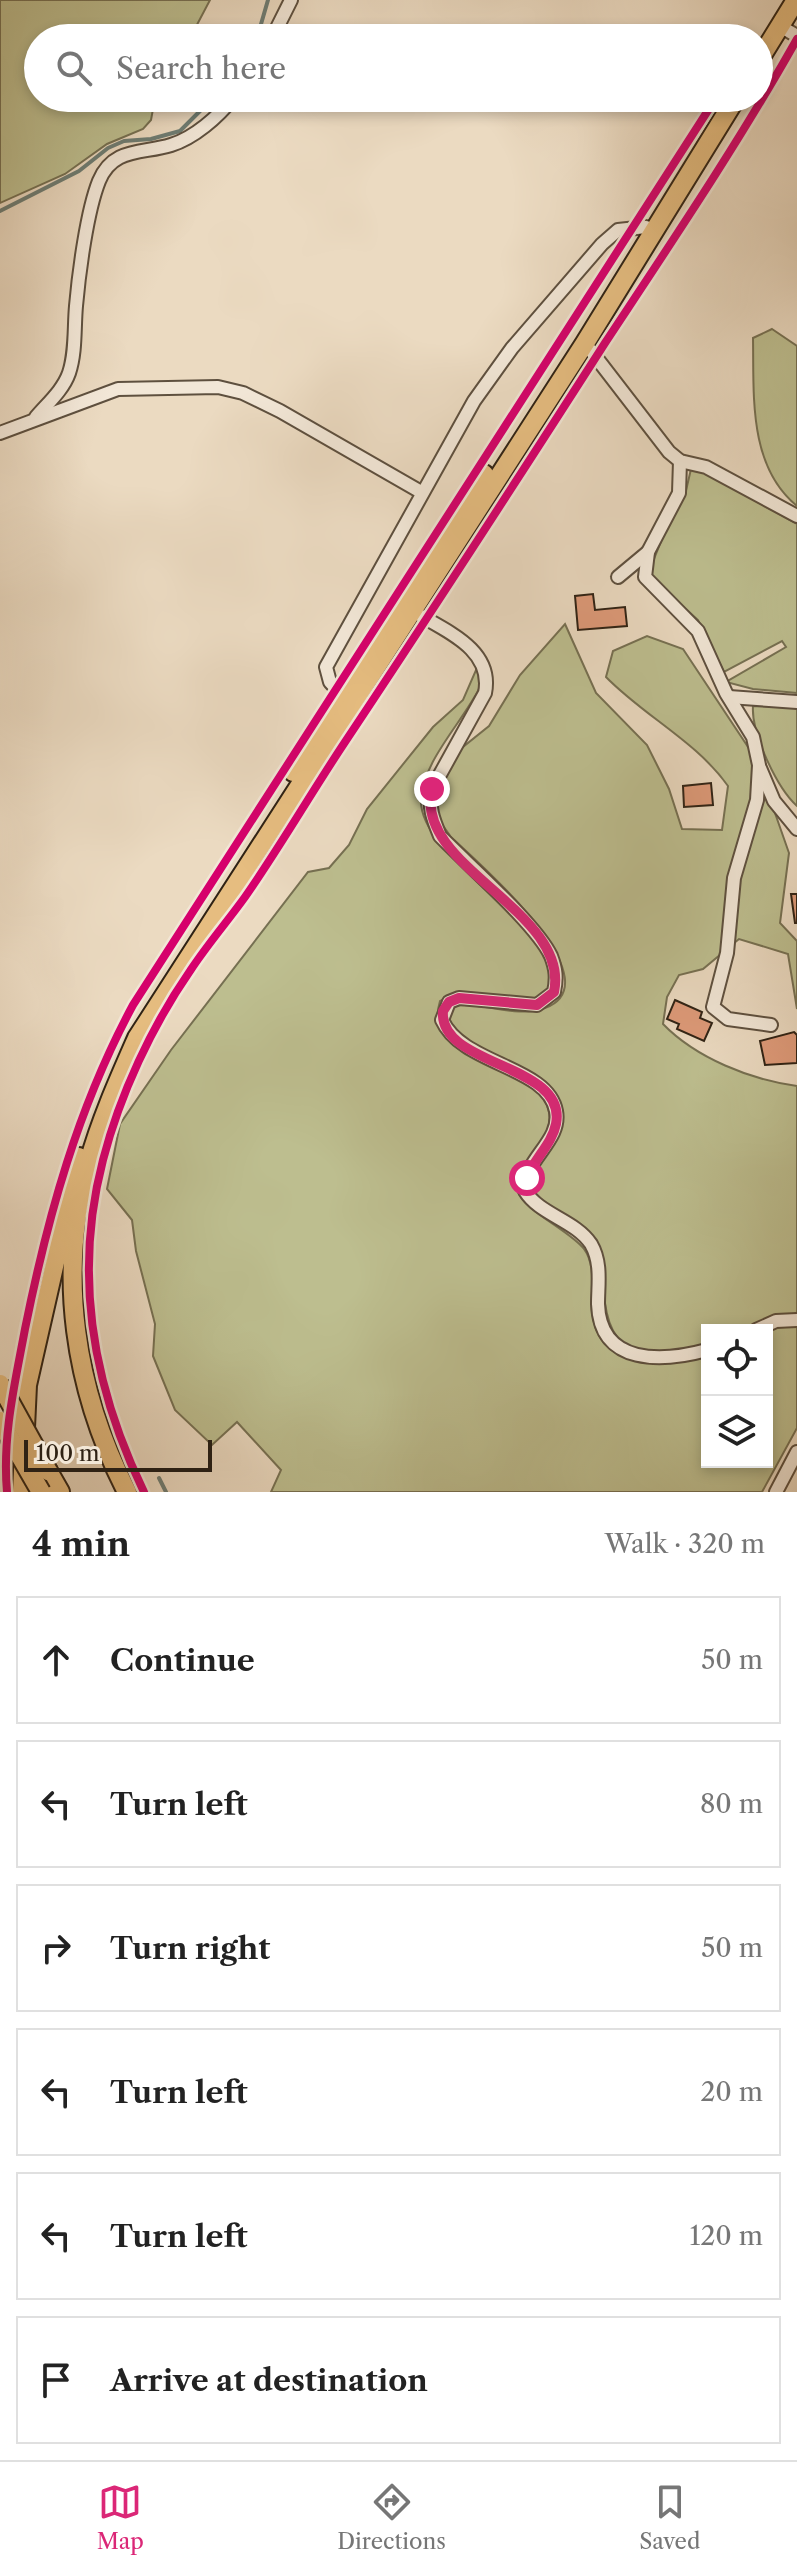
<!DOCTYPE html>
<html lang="en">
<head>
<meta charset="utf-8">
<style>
  body { margin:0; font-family:"Libre Caslon Text",serif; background:#f6f6f6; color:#222 }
  .controls { position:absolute; right:24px; bottom:24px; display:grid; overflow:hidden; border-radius:0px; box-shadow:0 4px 12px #0003 }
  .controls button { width:72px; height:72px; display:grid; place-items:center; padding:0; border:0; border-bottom:2px solid #e0e0e0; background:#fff; color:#222; font:40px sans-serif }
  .scale { position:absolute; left:24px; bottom:20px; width:188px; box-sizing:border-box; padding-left:8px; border:4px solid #2f2214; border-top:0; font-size:22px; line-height:28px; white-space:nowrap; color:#2f2214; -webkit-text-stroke:6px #f2e7d7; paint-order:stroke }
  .stop { position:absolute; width:24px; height:24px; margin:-18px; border:6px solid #db2777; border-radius:50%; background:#fff }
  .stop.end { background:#db2777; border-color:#fff; box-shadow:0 2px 8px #0008 }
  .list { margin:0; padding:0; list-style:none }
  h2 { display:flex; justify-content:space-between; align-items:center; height:104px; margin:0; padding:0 32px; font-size:34px }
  h2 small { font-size:26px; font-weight:400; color:#767676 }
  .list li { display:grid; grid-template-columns:52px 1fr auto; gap:24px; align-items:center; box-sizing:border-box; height:128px; margin:0 16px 16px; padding:0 16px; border:2px solid #e0e0e0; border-radius:0px }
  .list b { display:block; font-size:30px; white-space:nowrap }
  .list em { font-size:26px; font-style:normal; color:#767676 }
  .icon { flex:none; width:44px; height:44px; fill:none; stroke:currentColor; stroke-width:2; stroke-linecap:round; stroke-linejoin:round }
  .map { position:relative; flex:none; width:797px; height:1492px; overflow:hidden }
  .search { position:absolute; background:#fff; box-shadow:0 4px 12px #0003; left:24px; right:24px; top:24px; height:88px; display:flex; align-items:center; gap:20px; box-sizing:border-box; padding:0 28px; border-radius:44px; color:#767676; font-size:30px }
  .sheet { height:968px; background:#fff }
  nav { display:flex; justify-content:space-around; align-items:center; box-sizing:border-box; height:112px; border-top:2px solid #e0e0e0; background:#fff; font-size:22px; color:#767676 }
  nav a { display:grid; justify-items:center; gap:4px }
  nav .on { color:#db2777 }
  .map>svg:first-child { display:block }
  .green { fill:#bdbe8f; stroke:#767052; stroke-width:2 }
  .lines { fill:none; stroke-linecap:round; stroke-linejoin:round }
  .stream { stroke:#6e7d74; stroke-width:4 }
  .building { fill:#de9a79; stroke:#2f2214; stroke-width:2 }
  .minor-casing { stroke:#5e503f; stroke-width:16 }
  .highway-casing { stroke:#2f2214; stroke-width:22 }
  .minor { stroke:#f2e7d7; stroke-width:12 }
  .highway { stroke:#e6bd80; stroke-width:18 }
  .highway-bridge-casing { stroke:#2f2214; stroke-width:22; stroke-linecap:butt }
  .highway-bridge { stroke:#e6bd80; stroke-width:18 }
  .cycleway-casing { stroke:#f2e7d7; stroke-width:13 }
  .cycleway { stroke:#d6006c; stroke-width:8 }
  .route { stroke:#db2777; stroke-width:10 }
</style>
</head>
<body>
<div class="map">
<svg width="797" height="1492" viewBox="0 0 797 1492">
  <rect width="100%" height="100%" fill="#ebdac1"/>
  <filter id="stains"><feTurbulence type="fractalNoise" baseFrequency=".0025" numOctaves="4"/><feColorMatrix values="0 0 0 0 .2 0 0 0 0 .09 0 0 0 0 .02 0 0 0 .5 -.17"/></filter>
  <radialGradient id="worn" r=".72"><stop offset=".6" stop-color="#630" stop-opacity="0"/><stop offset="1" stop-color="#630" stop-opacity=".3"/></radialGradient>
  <g class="green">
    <polygon points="0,0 210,0 190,38 38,38 38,98 155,98 151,120 143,129 107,144 65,174 0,203"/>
    <path d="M772,329l25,17v160c-49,-40 -43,-111 -44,-168z"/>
    <polygon points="691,469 705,473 797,524 797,693 753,689 726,682 786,647 782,641 724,672 698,620 654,580 650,569 666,529 685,495"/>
    <path d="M565,624l31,69 51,52 22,44 13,40 40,1 6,-44c-31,-44 -84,-70 -122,-109l7,-26 34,-15 36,13 73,110 33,94 -9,70 17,18v68l-9,-55 -49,-15 -36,30 -24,6 -12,22 -4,27c33,34 88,56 134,62v227l-50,17h-40v15c-89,17 -103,3 -105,-85l-69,-69c1,-36 24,-38 27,-67 6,-55 -86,-61 -111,-104l4,-14c30,-5 62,13 92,2 72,-27 -71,-149 -94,-171l-12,-17 -6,-18 25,-51 31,-25 31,-51z"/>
    <path d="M476,670l6,1 -2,16c-17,35 -57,73 -59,113 -3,62 162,140 124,195 -34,14 -74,-13 -105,6 -19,62 86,61 105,100 19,36 -27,55 -27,89 1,18 53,41 66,59 12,16 7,41 8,59 3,66 71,56 115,46v108h60v-132l13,-5 17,2v101l-35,64h-491l10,-22 -44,-48 -25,23 -37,-35 -22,-54 2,-32 -19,-73 -4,-31 -25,-31 13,-65 51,-74 137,-178 21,-4 20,-23 18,-36 66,-82 30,-27z"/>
    <path d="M753,706l44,1v99c-20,-18 -46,-73 -44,-100z"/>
  </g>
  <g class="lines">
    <g class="stream">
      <polyline points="257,38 268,0"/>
      <polyline points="0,211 79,171 108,148 124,141 151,139 180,131 205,106 219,98"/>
      <polyline points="159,1478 166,1492"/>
    </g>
  </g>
  <g class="building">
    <polygon points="593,594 595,610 625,607 627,626 578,630 575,596"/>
    <polygon points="711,783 713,805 684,807 683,786"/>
    <polygon points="791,894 797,894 797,923 795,923"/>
    <polygon points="675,1000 702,1012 700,1018 712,1023 704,1041 677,1029 679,1024 667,1019"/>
    <polygon points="794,1032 797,1035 797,1063 765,1065 760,1041"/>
  </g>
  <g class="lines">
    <defs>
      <g id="minor">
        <polyline points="780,26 797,36"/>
        <polyline points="272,38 291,0"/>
        <polyline points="585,343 669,452 680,461 706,467 797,516"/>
        <path d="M36,417c12,-14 27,-27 33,-44 7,-21 5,-45 7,-67 3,-34 11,-95 23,-125 14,-34 43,-27 72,-36 23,-7 47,-28 62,-47"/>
        <polyline points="0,433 118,389 218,387 243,393 280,411 421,492"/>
        <polyline points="680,461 679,493 648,552 645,577 698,631 726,693 753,737 759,765 757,800 734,878 727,953 713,1007 728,1019 771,1025"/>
        <polyline points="618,577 648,552"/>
        <path d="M411,610c32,20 83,38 74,83l-53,96c-4,18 1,30 8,47 27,28 96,88 111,120 5,13 6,22 3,36l-17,13 -78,-7 -10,4 -7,18c20,45 106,46 114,91 6,31 -34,49 -31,80 15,24 50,29 66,53 11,19 7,40 7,60 2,62 65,58 109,46"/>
        <polyline points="342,695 330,682 326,667 474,401 512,348 602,244 618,230 646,227"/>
        <polyline points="729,697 797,702"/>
        <polyline points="760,768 774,801 797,829"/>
        <polyline points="756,1330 776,1321 797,1320"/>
        <polyline points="776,1492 797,1452"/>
      </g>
      <g id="highway">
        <polyline points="759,60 796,0"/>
        <polyline points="293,772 484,474"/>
        <polyline points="48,1471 60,1492"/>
        <polyline points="22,1492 27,1385 79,1157"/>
        <path d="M127,1492c-52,-101 -71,-219 -38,-330 12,-43 30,-83 48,-124l448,-695 151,-245"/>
      </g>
    </defs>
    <use href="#minor" class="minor-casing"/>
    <use href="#highway" class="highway-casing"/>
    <use href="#minor" class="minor"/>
    <use href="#highway" class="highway"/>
    <defs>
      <g id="highway-bridge">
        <polyline points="0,1384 48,1471"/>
        <polyline points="0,1421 41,1492"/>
      </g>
    </defs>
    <use href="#highway-bridge" class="highway-bridge-casing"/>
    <use href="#highway-bridge" class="highway-bridge"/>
    <defs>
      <g id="cycleway">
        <path d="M7,1492c-5,-56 8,-109 18,-163 23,-114 53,-222 108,-324l583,-907"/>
        <path d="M144,1492c-51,-105 -71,-217 -41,-332 17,-66 49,-134 87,-189 17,-26 37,-49 55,-74 35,-50 66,-104 100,-155 88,-132 174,-265 260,-399 66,-100 133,-199 192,-304"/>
      </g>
    </defs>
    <use href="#cycleway" class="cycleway-casing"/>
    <use href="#cycleway" class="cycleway"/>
  </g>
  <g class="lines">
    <path class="route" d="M432,789c-19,78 139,122 122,203l-17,13 -78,-7 -10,4 -6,9c-5,56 125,52 113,113 -4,20 -22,35 -29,54"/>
  </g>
  <rect width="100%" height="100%" filter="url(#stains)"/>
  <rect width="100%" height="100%" fill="url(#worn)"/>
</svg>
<div class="controls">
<button><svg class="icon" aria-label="locate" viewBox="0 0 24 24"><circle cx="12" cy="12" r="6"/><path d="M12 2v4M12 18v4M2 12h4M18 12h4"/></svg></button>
<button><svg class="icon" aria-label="layers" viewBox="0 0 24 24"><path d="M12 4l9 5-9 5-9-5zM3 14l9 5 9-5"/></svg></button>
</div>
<div class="scale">100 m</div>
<div class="stop" style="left:527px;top:1178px"></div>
<div class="stop end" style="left:432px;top:789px"></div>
<div class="search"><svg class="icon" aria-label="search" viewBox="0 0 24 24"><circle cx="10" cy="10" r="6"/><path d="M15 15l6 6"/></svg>Search here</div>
</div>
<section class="sheet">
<h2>4 min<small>Walk · 320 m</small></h2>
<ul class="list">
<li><svg class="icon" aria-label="ahead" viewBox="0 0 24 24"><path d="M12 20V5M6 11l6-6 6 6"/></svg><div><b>Continue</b></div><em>50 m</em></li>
<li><svg class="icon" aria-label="left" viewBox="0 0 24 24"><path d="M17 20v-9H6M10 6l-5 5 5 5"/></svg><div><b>Turn left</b></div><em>80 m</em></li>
<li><svg class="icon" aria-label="right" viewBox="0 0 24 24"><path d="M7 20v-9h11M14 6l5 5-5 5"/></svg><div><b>Turn right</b></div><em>50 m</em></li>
<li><svg class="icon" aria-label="left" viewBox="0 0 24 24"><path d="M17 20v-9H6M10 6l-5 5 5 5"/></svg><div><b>Turn left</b></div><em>20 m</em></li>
<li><svg class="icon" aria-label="left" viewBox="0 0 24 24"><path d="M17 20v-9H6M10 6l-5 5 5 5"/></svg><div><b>Turn left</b></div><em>120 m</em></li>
<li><svg class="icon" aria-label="arrive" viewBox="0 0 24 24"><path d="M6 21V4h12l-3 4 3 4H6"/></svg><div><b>Arrive at destination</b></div></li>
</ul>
</section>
<nav>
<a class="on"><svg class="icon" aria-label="map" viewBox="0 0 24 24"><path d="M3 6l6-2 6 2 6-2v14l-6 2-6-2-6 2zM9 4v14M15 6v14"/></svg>Map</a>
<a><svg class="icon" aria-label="directions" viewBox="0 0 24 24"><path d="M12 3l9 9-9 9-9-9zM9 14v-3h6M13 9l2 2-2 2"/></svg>Directions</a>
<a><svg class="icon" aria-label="saved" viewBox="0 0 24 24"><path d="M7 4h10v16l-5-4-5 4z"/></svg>Saved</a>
</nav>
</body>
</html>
